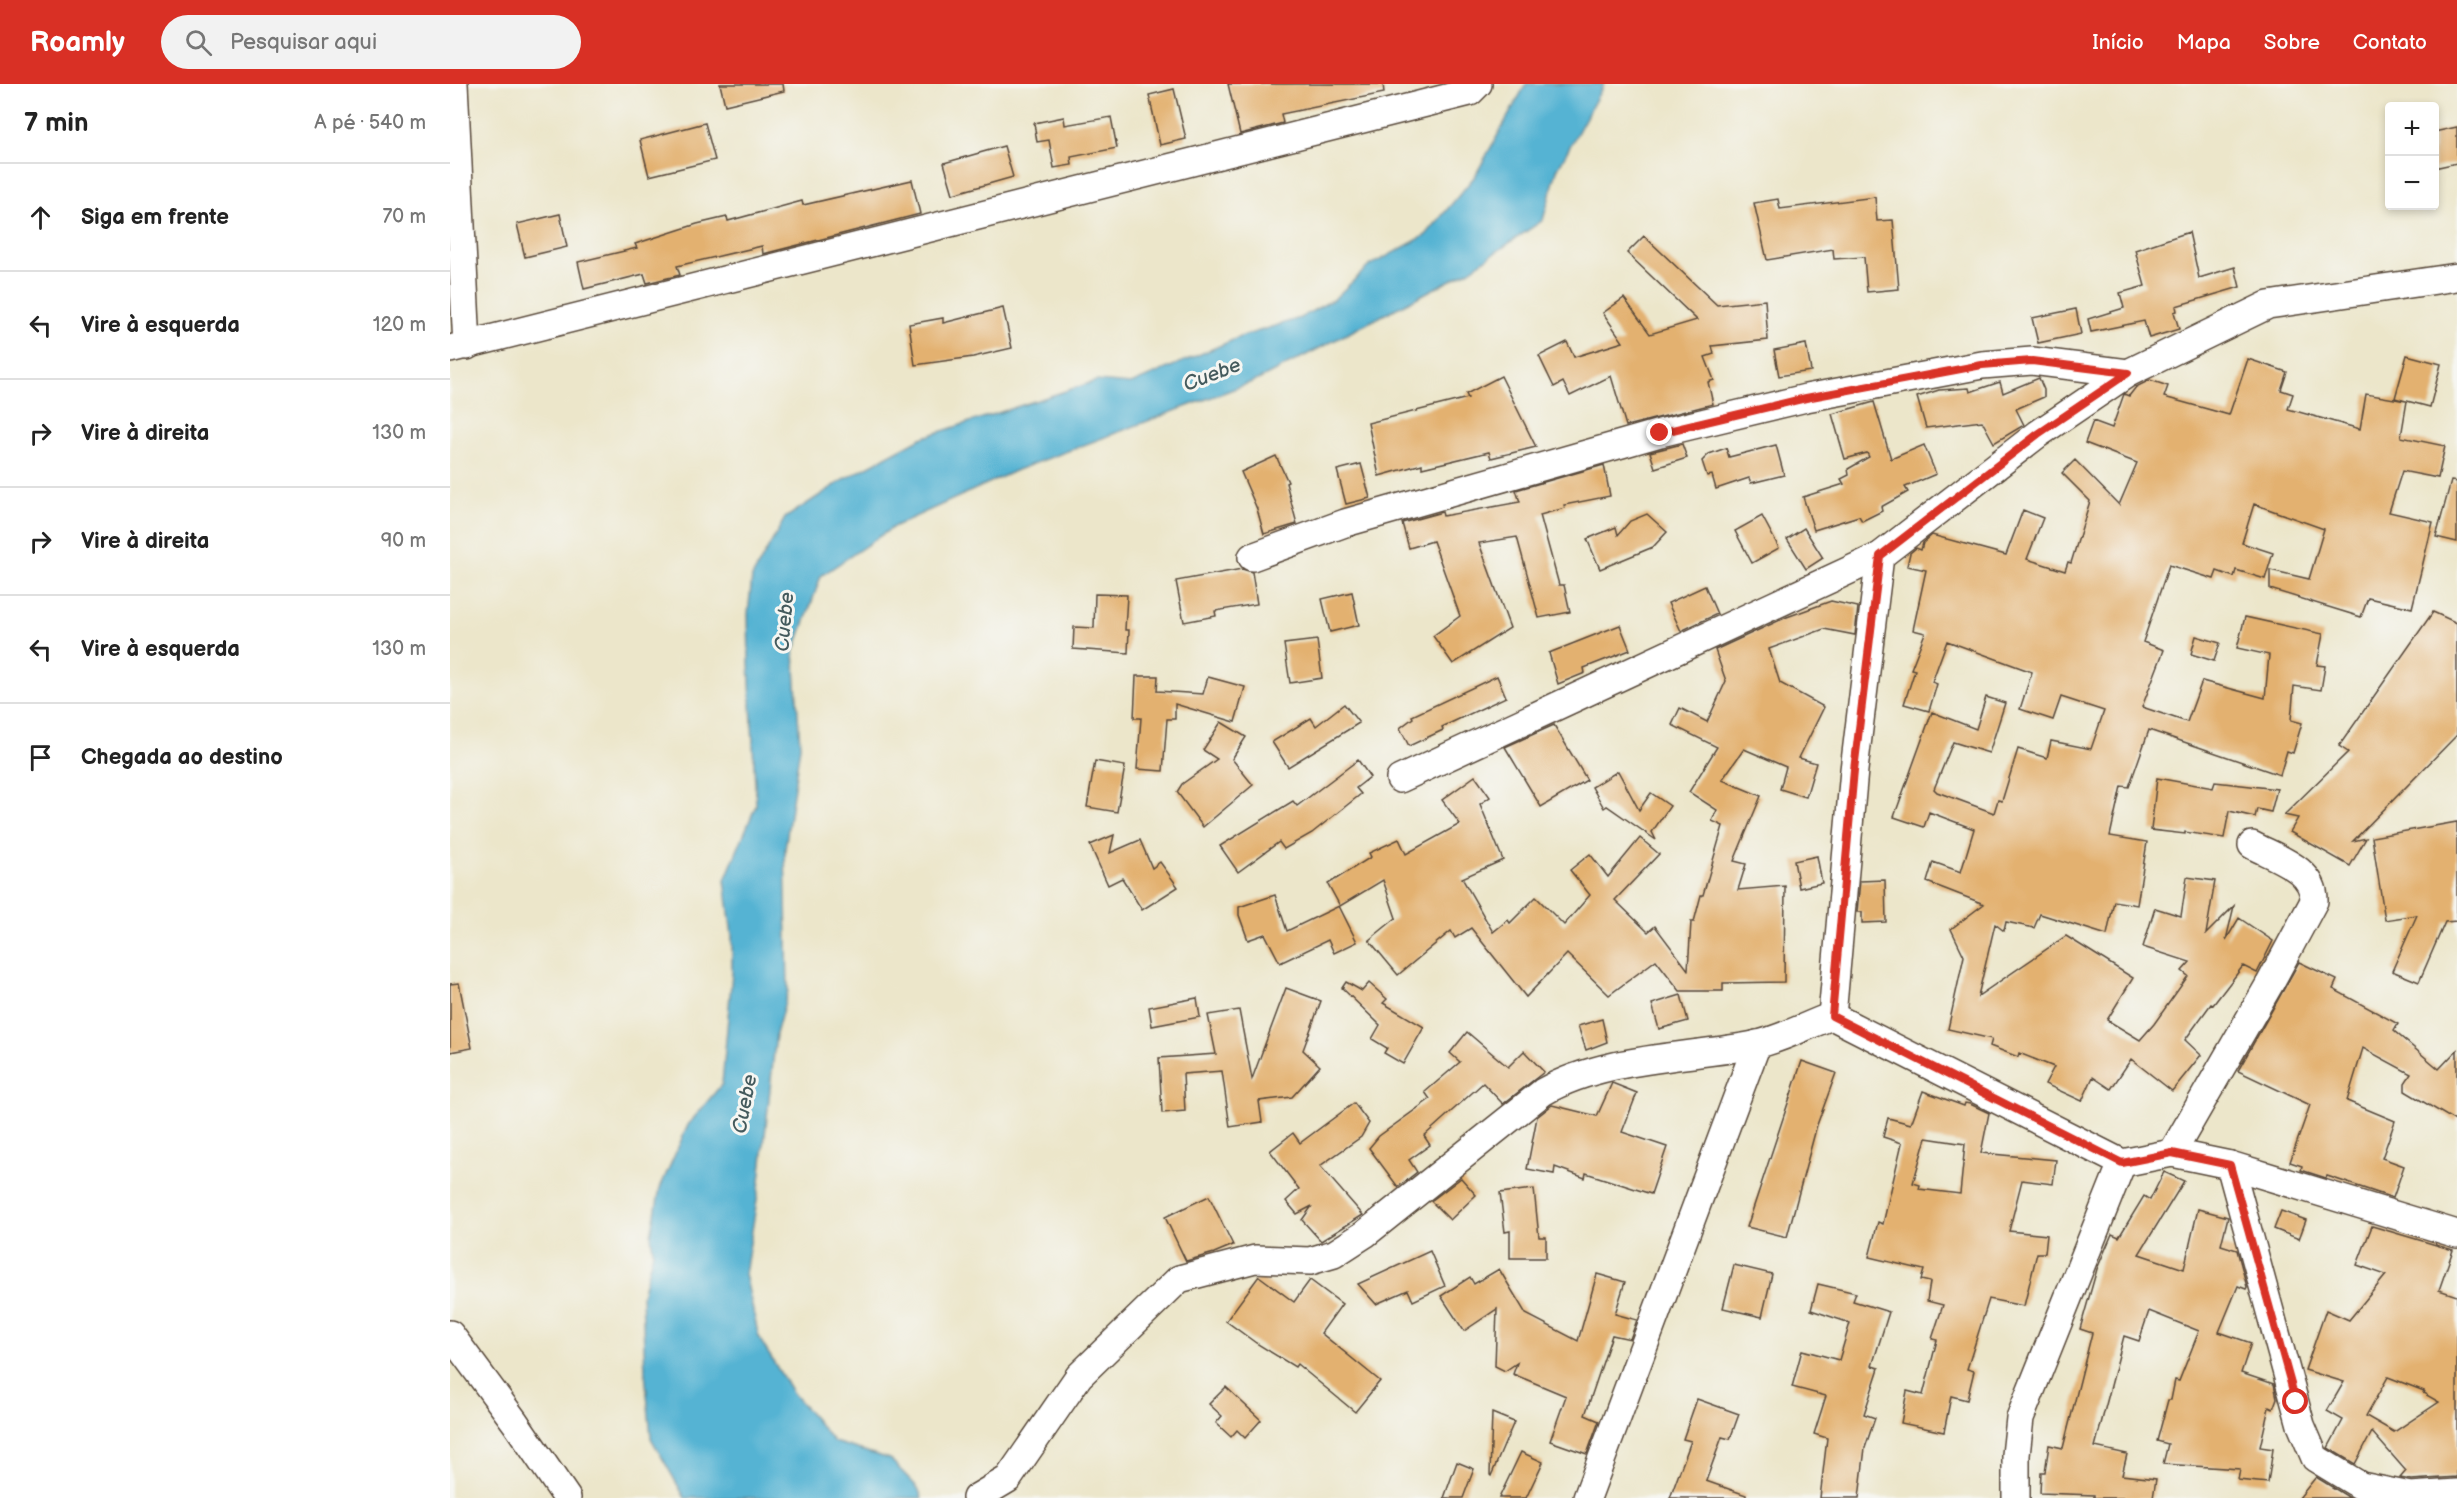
<!DOCTYPE html>
<html lang="pt">
<head>
<meta charset="utf-8">
<style>
  body { margin:0; font-family:"Balsamiq Sans",sans-serif; background:#f2f2f2; color:#222 }
  .controls { position:absolute; right:18px; top:18px; display:grid; overflow:hidden; border-radius:6px; box-shadow:0 3px 9px #0003 }
  .controls button { width:54px; height:54px; display:grid; place-items:center; padding:0; border:0; border-bottom:2px solid #e0e0e0; background:#fff; color:#222; font:30px sans-serif }
  .stop { position:absolute; width:18px; height:18px; margin:-14px; border:4px solid #d93025; border-radius:50%; background:#fff }
  .stop.end { background:#d93025; border-color:#fff; box-shadow:0 2px 6px #0008 }
  .list { margin:0; padding:0; list-style:none }
  h2 { display:flex; justify-content:space-between; align-items:center; height:78px; margin:0; padding:0 24px; font-size:26px }
  h2 small { font-size:20px; font-weight:400; color:#767676 }
  .list li { display:grid; grid-template-columns:39px 1fr auto; gap:18px; align-items:center; box-sizing:border-box; height:108px; padding:0 24px; border-top:2px solid #e0e0e0 }
  .list b { display:block; font-size:22px; white-space:nowrap }
  .list em { font-size:20px; font-style:normal; color:#767676 }
  .icon { flex:none; width:33px; height:33px; fill:none; stroke:currentColor; stroke-width:2; stroke-linecap:round; stroke-linejoin:round }
  .map { position:relative; flex:none; width:2007px; height:1414px; overflow:hidden }
  header { display:flex; align-items:center; gap:36px; box-sizing:border-box; height:84px; padding:0 30px; background:#d93025; color:#fff }
  header strong { font-size:28px }
  nav { display:flex; gap:33px; margin-inline-start:auto; font-size:21px }
  .search { width:420px; height:54px; background:#f2f2f2; display:flex; align-items:center; gap:15px; box-sizing:border-box; padding:0 21px; border-radius:33px; color:#767676; font-size:22px }
  main { display:flex }
  aside { flex:1; background:#fff }
  .map>svg:first-child { display:block }
  .water { fill:#55b3d3; stroke:#486e78; stroke-width:1.5 }
  .building { fill:#e3b16f; fill-rule:evenodd }
  .lines { fill:none; stroke-linecap:round; stroke-linejoin:round }
  .street-casing { stroke:#564638; stroke-width:30 }
  .street { stroke:#fff; stroke-width:27 }
  .route { stroke:#d93025; stroke-width:8 }
  .labels { text-anchor:middle; dominant-baseline:central; stroke-width:6; stroke-linejoin:round; paint-order:stroke }
  .water-label { font-size:20px; font-style:italic; fill:#445a5d; stroke:#f6f6f2 }
</style>
</head>
<body>
<header>
<strong>Roamly</strong>
<div class="search"><svg class="icon" aria-label="search" viewBox="0 0 24 24"><circle cx="10" cy="10" r="6"/><path d="M15 15l6 6"/></svg>Pesquisar aqui</div>
<nav><a>Início</a><a>Mapa</a><a>Sobre</a><a>Contato</a></nav>
</header>
<main>
<aside>
<h2>7 min<small>A pé · 540 m</small></h2>
<ul class="list">
<li><svg class="icon" aria-label="ahead" viewBox="0 0 24 24"><path d="M12 20V5M6 11l6-6 6 6"/></svg><div><b>Siga em frente</b></div><em>70 m</em></li>
<li><svg class="icon" aria-label="left" viewBox="0 0 24 24"><path d="M17 20v-9H6M10 6l-5 5 5 5"/></svg><div><b>Vire à esquerda</b></div><em>120 m</em></li>
<li><svg class="icon" aria-label="right" viewBox="0 0 24 24"><path d="M7 20v-9h11M14 6l5 5-5 5"/></svg><div><b>Vire à direita</b></div><em>130 m</em></li>
<li><svg class="icon" aria-label="right" viewBox="0 0 24 24"><path d="M7 20v-9h11M14 6l5 5-5 5"/></svg><div><b>Vire à direita</b></div><em>90 m</em></li>
<li><svg class="icon" aria-label="left" viewBox="0 0 24 24"><path d="M17 20v-9H6M10 6l-5 5 5 5"/></svg><div><b>Vire à esquerda</b></div><em>130 m</em></li>
<li><svg class="icon" aria-label="arrive" viewBox="0 0 24 24"><path d="M6 21V4h12l-3 4 3 4H6"/></svg><div><b>Chegada ao destino</b></div></li>
</ul>
</aside>
<div class="map">
<svg width="2007" height="1414" viewBox="0 0 2007 1414">
  <rect width="100%" height="100%" fill="#f6f6f2"/>
  <filter id="ink" filterUnits="userSpaceOnUse"><feTurbulence type="fractalNoise" baseFrequency=".0167" numOctaves="2"/><feDisplacementMap in="SourceGraphic" scale="12" xChannelSelector="R" yChannelSelector="G"/><feConvolveMatrix kernelMatrix="1 2 1 2 8 2 1 2 1" color-interpolation-filters="sRGB"/></filter>
  <filter id="wash" filterUnits="userSpaceOnUse"><feTurbulence type="fractalNoise" baseFrequency=".008" numOctaves="4" result="noise"/><feDisplacementMap in="SourceGraphic" scale="24" xChannelSelector="R" yChannelSelector="G"/><feGaussianBlur stdDeviation="1.35" result="paint"/><feColorMatrix in="noise" values="0 0 0 0 0 0 0 0 0 0 0 0 0 0 0 0 0 1.4 0 .05"/><feComposite in="paint" operator="in"/></filter>
  <g filter="url(#wash)">
    <rect width="100%" height="100%" fill="#ece6ca"/>
    <polygon class="water" points="1076,0 1154,0 1107,86 1093,136 1018,187 810,295 567,386 445,442 371,492 344,568 350,662 335,765 338,907 326,950 310,1097 295,1190 309,1254 342,1308 384,1358 440,1375 468,1404 472,1414 235,1414 201,1354 195,1288 192,1211 203,1168 201,1151 210,1104 238,1041 272,1000 282,889 282,852 275,796 306,721 299,578 298,530 302,493 335,434 393,396 471,354 646,297 681,300 790,253 850,234 884,215 919,182 976,151 1025,92"/>
    <g id="blocks">
      <g class="building">
        <polygon points="270,0 333,0 334,7 275,21"/>
        <polygon points="778,0 933,0 934,9 831,30 833,39 790,50"/>
        <polygon points="724,5 736,55 710,61 699,11"/>
        <polygon points="614,33 615,41 661,33 667,64 621,73 622,81 604,84 599,56 587,58 584,39"/>
        <polygon points="255,39 265,76 199,92 190,56"/>
        <polygon points="2007,43 2007,79 1984,84 1984,48"/>
        <polygon points="554,62 563,93 503,110 494,79"/>
        <polygon points="462,96 470,130 313,170 312,162 227,182 230,191 197,199 194,190 134,205 128,178 187,164 185,160 247,140 277,133 278,137 352,117 353,121"/>
        <polygon points="1425,113 1427,137 1443,136 1449,205 1417,208 1414,173 1384,175 1383,165 1317,176 1304,119 1328,115 1330,125"/>
        <polygon points="110,130 117,163 75,173 67,140"/>
        <polygon points="1739,148 1749,194 1785,183 1790,203 1726,222 1727,227 1724,228 1729,245 1699,254 1694,237 1641,248 1638,235 1674,224 1670,209 1695,202 1685,166"/>
        <polygon points="1194,152 1267,221 1315,216 1318,256 1262,262 1264,270 1255,273 1264,296 1258,298 1263,320 1176,342 1161,292 1120,312 1113,298 1104,303 1089,272 1117,258 1124,273 1173,258 1153,229 1174,214 1200,250 1247,236 1177,169"/>
        <polygon points="553,224 562,264 523,273 465,281 459,240 493,234 493,239"/>
        <polygon points="1626,225 1631,250 1588,259 1582,234"/>
        <polygon points="1356,260 1361,287 1329,292 1324,266"/>
        <polygon points="1957,271 1991,280 1980,323 1957,317 1951,353 1995,362 1988,394 1952,387 1939,428 1983,438 1962,524 1918,514 1911,533 1820,505 1820,486 1859,495 1874,445 1804,420 1792,459 1823,469 1815,495 1786,486 1784,493 1767,487 1764,495 1719,481 1693,558 1714,566 1692,623 1737,638 1752,597 1815,614 1819,571 1787,564 1795,533 1873,550 1867,581 1875,582 1871,606 1844,602 1841,636 1852,639 1843,669 1837,667 1830,691 1699,646 1679,703 1671,702 1660,752 1697,758 1687,821 1664,817 1657,851 1590,830 1584,844 1556,838 1554,847 1545,840 1528,912 1616,852 1683,894 1657,936 1690,956 1704,940 1738,892 1732,887 1740,878 1693,863 1705,824 1731,832 1737,793 1765,797 1756,850 1784,822 1776,856 1789,834 1823,857 1807,889 1793,882 1763,921 1761,920 1735,956 1751,971 1722,1007 1681,975 1661,1005 1643,993 1632,1017 1595,1000 1604,983 1569,969 1568,973 1540,962 1542,955 1498,945 1514,872 1501,845 1534,820 1477,798 1483,778 1511,788 1524,745 1479,728 1474,743 1444,733 1482,628 1526,645 1536,613 1555,619 1539,669 1503,658 1484,705 1487,708 1544,729 1548,716 1552,717 1568,665 1597,674 1601,657 1641,665 1654,627 1611,613 1603,636 1570,625 1582,588 1497,557 1482,598 1487,600 1479,627 1454,620 1465,586 1461,585 1475,549 1463,546 1476,486 1457,482 1460,469 1466,464 1471,466 1473,459 1482,451 1556,471 1573,426 1593,434 1577,475 1615,487 1618,478 1621,479 1640,417 1612,389 1625,376 1669,421 1687,379 1635,359 1643,337 1662,344 1674,310 1679,312 1686,303 1700,296 1718,302 1714,313 1779,331 1798,275 1837,288 1831,306 1843,310 1838,325 1910,345 1916,310 1956,317 1945,314"/>
        <polygon points="1051,292 1086,363 1041,374 1039,368 972,384 972,380 929,392 918,339 1018,314 1016,310"/>
        <polygon points="1589,294 1594,306 1594,313 1566,325 1574,341 1544,359 1532,337 1476,344 1467,313 1489,306 1519,304 1520,308 1550,298 1553,309"/>
        <polygon points="1424,318 1441,375 1474,361 1486,390 1455,403 1458,408 1431,423 1432,427 1412,437 1409,432 1364,446 1353,413 1394,400 1391,395 1399,391 1398,385 1419,373 1417,369 1395,375 1382,330"/>
        <polygon points="1232,360 1237,374 1205,384 1200,368"/>
        <polygon points="1326,361 1334,391 1301,399 1299,394 1266,405 1262,391 1257,392 1252,377 1259,370 1276,364 1279,373"/>
        <polygon points="826,372 838,398 836,399 847,440 814,450 807,425 791,388"/>
        <polygon points="911,380 920,414 896,420 887,386"/>
        <polygon points="1154,381 1160,412 1114,421 1115,424 1090,431 1109,501 1114,501 1120,528 1089,534 1067,453 1029,459 1060,544 1003,580 983,552 1010,532 983,457 959,464 952,439 992,428 993,432 1070,418 1066,406"/>
        <polygon points="2001,397 2007,398 2007,458 1986,453"/>
        <polygon points="1197,430 1217,448 1203,463 1150,485 1137,455 1166,443 1168,451 1180,437"/>
        <polygon points="1312,432 1329,464 1302,479 1285,447"/>
        <polygon points="1354,444 1373,474 1356,485 1337,455"/>
        <polygon points="792,485 802,488 807,520 765,527 766,532 734,538 726,497"/>
        <polygon points="1255,502 1267,530 1231,547 1218,519"/>
        <polygon points="902,508 909,541 880,548 872,515"/>
        <polygon points="645,510 677,511 675,546 679,546 678,569 623,565 624,543 644,544"/>
        <polygon points="1381,517 1408,523 1405,551 1374,545 1319,565 1330,599 1374,623 1349,674 1366,679 1356,713 1330,705 1336,683 1294,665 1272,696 1311,712 1284,777 1296,780 1288,806 1335,802 1334,898 1273,899 1273,907 1230,907 1206,876 1159,911 1117,870 1076,913 1021,844 1005,854 1001,847 948,891 919,856 946,834 933,796 890,822 878,800 921,773 919,769 949,755 956,770 1010,740 992,716 1025,692 1040,713 1030,720 1053,776 1012,794 1043,848 1058,836 1060,839 1086,813 1114,841 1140,811 1120,786 1140,770 1158,793 1190,754 1209,770 1165,816 1198,848 1205,842 1238,886 1241,838 1244,838 1251,811 1253,811 1273,742 1262,737 1267,726 1239,708 1267,663 1222,641 1230,624 1257,638 1276,597 1265,566 1337,533"/>
        <polygon points="1983,528 2007,539 2007,651 1903,757 1916,754 1900,782 1840,748 1848,734 1834,731 1898,668 1889,662"/>
        <polygon points="1170,541 1180,566 1134,584 1135,589 1108,600 1099,569"/>
        <polygon points="1746,552 1770,559 1764,577 1741,570"/>
        <polygon points="867,556 872,594 840,599 834,560"/>
        <polygon points="686,592 708,592 707,607 753,610 758,593 795,603 785,638 725,620 725,635 717,635 713,687 687,685 691,634 684,634"/>
        <polygon points="1047,592 1056,613 992,643 993,646 959,662 950,644 963,634 962,632"/>
        <polygon points="894,620 909,639 838,683 822,658 861,634 866,642"/>
        <polygon points="771,638 796,653 782,675 803,701 753,743 727,708 732,700 767,675 753,666"/>
        <polygon points="1104,641 1137,696 1091,723 1055,663"/>
        <polygon points="908,676 920,693 906,704 911,710 862,749 834,765 829,758 788,788 770,762 843,717 847,722"/>
        <polygon points="645,677 675,682 667,728 637,723"/>
        <polygon points="1168,687 1189,726 1201,709 1220,722 1202,748 1206,756 1157,722 1154,724 1142,703"/>
        <polygon points="1707,694 1763,704 1765,698 1827,705 1821,728 1807,725 1805,733 1779,727 1774,754 1735,748 1735,750 1701,746"/>
        <polygon points="2007,738 2007,837 1995,838 1969,898 1942,887 1967,831 1935,836 1922,753"/>
        <polygon points="664,751 660,769 690,756 702,784 710,778 728,803 692,826 672,794 658,801 640,761"/>
        <polygon points="1367,772 1372,799 1349,804 1344,777"/>
        <polygon points="1435,796 1436,838 1412,839 1412,828 1407,828 1410,797"/>
        <polygon points="825,811 837,847 889,822 907,858 884,869 878,856 830,879 815,850 798,856 789,831 789,823"/>
        <polygon points="1849,878 1887,896 1883,905 1948,940 1944,947 1989,985 2007,966 2007,1038 1955,1007 1955,999 1961,990 1913,964 1897,1017 1945,1037 1932,1074 1954,1082 1943,1114 1877,1092 1876,1094 1851,1086 1852,1082 1840,1078 1860,1021 1788,987"/>
        <polygon points="896,898 912,907 919,899 937,915 933,919 974,943 953,980 934,969 937,964 922,955 930,941 892,904"/>
        <polygon points="9,899 22,964 0,968 0,900"/>
        <polygon points="836,904 871,917 853,966 870,982 842,1013 809,1017 812,1038 780,1043 772,987 733,990 735,1027 712,1029 709,974 766,970 758,931 789,926 802,995"/>
        <polygon points="1231,911 1238,937 1209,945 1202,920"/>
        <polygon points="747,914 750,933 702,942 699,923"/>
        <polygon points="1152,935 1157,958 1136,966 1128,942"/>
        <polygon points="1017,948 1058,983 1074,967 1094,988 1053,1020 1033,999 974,1052 980,1061 959,1076 967,1088 948,1103 919,1064 929,1052 980,1015 975,1008 1010,978 1000,969"/>
        <polygon points="1352,977 1386,989 1367,1041 1337,1153 1297,1143"/>
        <polygon points="1162,999 1187,1009 1172,1048 1217,1063 1201,1110 1136,1089 1135,1094 1105,1083 1104,1090 1077,1085 1087,1033 1102,1021 1147,1032"/>
        <path d="M1473,1007l41,15 1,-3 5,1 19,9 -8,40 75,7 -3,24 -31,-4 -13,51 38,4 -2,18h-8l-13,53 -35,-7 -22,70 7,2 -7,29 -16,-4 -7,36 -43,-9 6,-32 16,4 14,-55 -5,-1 11,-34 -16,-4 3,-19 -9,-2 3,-10 -55,-13 9,-35 5,2 19,-81 -19,-6 5,-19 23,6zM1476,1054l39,6 -5,50 -41,-5 1,-4 -7,-2z"/>
        <polygon points="904,1019 919,1039 911,1053 870,1082 913,1131 871,1157 852,1136 862,1122 847,1130 836,1117 849,1105 820,1067 843,1049 850,1059"/>
        <polygon points="1714,1088 1734,1097 1689,1170 1734,1185 1748,1125 1778,1133 1771,1161 1787,1166 1797,1203 1796,1205 1788,1202 1769,1248 1801,1259 1791,1289 1824,1300 1827,1314 1823,1325 1819,1323 1810,1363 1823,1365 1818,1399 1788,1396 1790,1385 1713,1380 1718,1360 1707,1357 1718,1316 1721,1316 1725,1296 1729,1297 1749,1247 1699,1227 1689,1257 1674,1252 1645,1363 1677,1370 1672,1391 1706,1395 1703,1414 1644,1414 1644,1411 1590,1409 1591,1388 1595,1388 1599,1361 1613,1364 1642,1249 1630,1245 1647,1185 1662,1150 1669,1153 1694,1112 1700,1116"/>
        <polygon points="1011,1094 1026,1111 1000,1136 981,1117"/>
        <polygon points="1084,1105 1089,1153 1096,1153 1096,1174 1060,1174 1060,1147 1055,1148 1050,1109"/>
        <polygon points="759,1112 783,1161 764,1169 736,1177 715,1133"/>
        <polygon points="1831,1127 1856,1136 1849,1155 1824,1145"/>
        <path d="M1922,1142l81,24 -14,40 18,6v181l-46,3 -11,-2 6,-7 -34,-39 -17,32 -27,-16 15,-28 -16,-9 17,-29 -39,-12 21,-60 23,10 37,-45 -29,-10zM1938,1293l36,14 -1,2 16,9 -45,30 -28,-16z"/>
        <polygon points="980,1167 995,1202 963,1217 958,1206 926,1220 908,1200"/>
        <polygon points="1284,1181 1322,1190 1312,1233 1273,1224"/>
        <polygon points="1049,1185 1076,1230 1128,1257 1147,1190 1175,1198 1165,1230 1187,1236 1180,1255 1162,1251 1135,1331 1149,1337 1137,1370 1100,1357 1116,1312 1063,1290 1067,1279 1055,1287 1045,1282 1047,1225 1014,1247 991,1212 1020,1193 1024,1200"/>
        <polygon points="809,1192 844,1218 860,1196 892,1220 871,1249 930,1297 905,1328 847,1280 845,1283 806,1259 776,1237"/>
        <polygon points="1368,1200 1406,1209 1403,1217 1439,1228 1422,1282 1429,1284 1414,1330 1425,1334 1415,1364 1409,1414 1370,1414 1377,1354 1364,1350 1376,1312 1342,1303 1352,1266 1389,1276 1400,1239 1361,1226"/>
        <polygon points="776,1303 811,1336 795,1354 787,1346 781,1353 766,1339 772,1332 759,1320"/>
        <polygon points="1247,1315 1289,1330 1280,1355 1272,1353 1256,1397 1296,1411 1296,1414 1220,1414 1241,1357 1233,1355"/>
        <polygon points="1042,1329 1064,1338 1041,1392 1040,1391"/>
        <polygon points="1071,1368 1093,1378 1076,1414 1049,1414"/>
        <polygon points="1007,1378 1024,1385 1013,1414 994,1414"/>
        <polygon points="1866,1393 1900,1414 1849,1414"/>
      </g>
    </g>
  </g>
  <g filter="url(#ink)">
    <use href="#blocks" fill-opacity="0" stroke="#564638" stroke-width="1.5"/>
    <g class="lines">
      <defs>
        <g id="street">
          <polyline points="4,0 17,262"/>
          <polyline points="0,265 1020,8 1028,0"/>
          <polyline points="802,473 895,439 1210,349 1356,314 1532,281 1582,277 1678,289"/>
          <polyline points="950,695 1430,472"/>
          <polyline points="1382,932 1404,686 1430,472 1588,350 1678,289 1818,221 2007,193"/>
          <path d="M1722,1069l97,-168 45,-84c1,-32 -38,-43 -62,-56"/>
          <polyline points="1780,1081 1851,1341 1865,1374 1911,1402 1960,1412 2007,1409"/>
          <polyline points="0,1250 65,1338 117,1414"/>
          <path d="M526,1414l32,-19 71,-103 100,-97 76,-20 55,2 24,-7 31,-20 178,-142c60,-35 143,-34 211,-47 26,-5 53,-20 78,-29l290,147 50,-10 58,12 227,69"/>
          <polyline points="1137,1414 1307,960"/>
          <polyline points="1566,1414 1566,1371 1570,1334 1672,1079"/>
        </g>
      </defs>
      <use href="#street" class="street-casing"/>
      <use href="#street" class="street"/>
    </g>
  </g>
  <g class="lines" filter="url(#ink)">
    <polyline class="route" points="1210,349 1356,314 1532,281 1582,277 1678,289 1588,350 1430,472 1404,686 1382,932 1672,1079 1722,1069 1780,1081 1846,1318"/>
  </g>
  <g class="labels">
    <g class="water-label">
      <text transform="translate(762 291) rotate(-21)">Cuebe</text>
      <text transform="translate(335 538) rotate(-85)">Cuebe</text>
      <text transform="translate(295 1020) rotate(-79)">Cuebe</text>
    </g>
  </g>
</svg>
<div class="controls">
<button>+</button>
<button>−</button>
</div>
<div class="stop" style="left:1846px;top:1318px"></div>
<div class="stop end" style="left:1210px;top:349px"></div>
</div>
</main>
</body>
</html>
